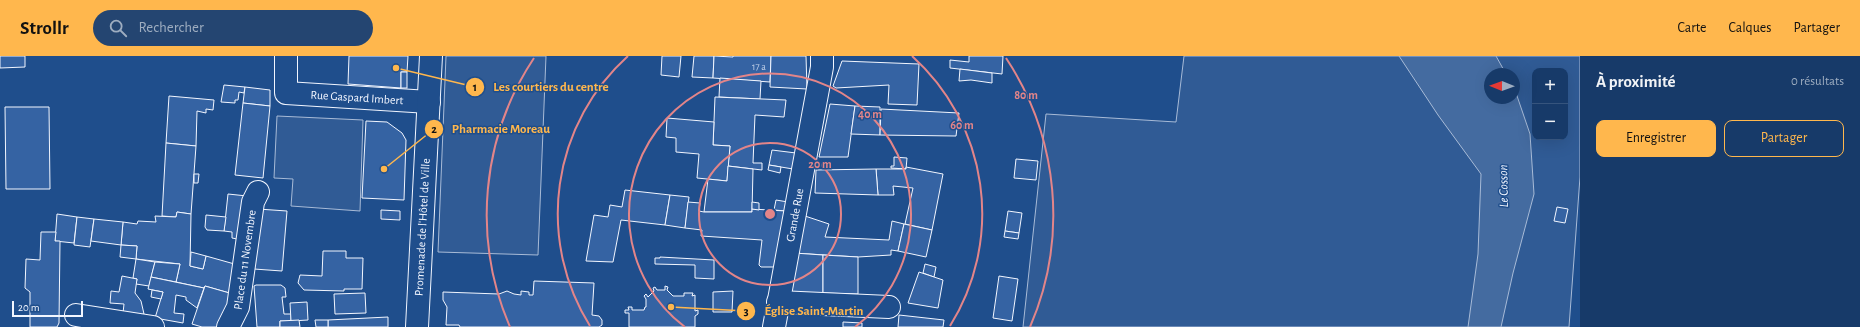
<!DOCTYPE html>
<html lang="fr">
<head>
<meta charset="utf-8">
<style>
  body { margin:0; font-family:"Alegreya Sans",sans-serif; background:#244571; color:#f1f3f6 }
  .controls { position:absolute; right:12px; top:12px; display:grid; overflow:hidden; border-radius:8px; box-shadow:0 4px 16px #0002 }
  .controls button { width:36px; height:36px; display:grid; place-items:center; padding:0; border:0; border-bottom:1px solid #36547d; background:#173a69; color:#f1f3f6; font:20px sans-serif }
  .compass { position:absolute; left:1484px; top:12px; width:36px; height:36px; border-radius:50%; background:#173a69; box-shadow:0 4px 16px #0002; rotate:271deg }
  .scale { position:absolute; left:12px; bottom:10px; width:71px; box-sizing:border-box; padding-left:4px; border:2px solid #f2f6ff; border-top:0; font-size:11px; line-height:14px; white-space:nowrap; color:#f2f6ff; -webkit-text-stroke:3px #1f4e8c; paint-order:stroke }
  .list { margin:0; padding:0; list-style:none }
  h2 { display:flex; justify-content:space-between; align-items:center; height:52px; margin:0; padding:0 16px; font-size:17px }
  h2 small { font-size:13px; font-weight:400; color:#9eadc0 }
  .actions { display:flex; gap:8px; padding:12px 16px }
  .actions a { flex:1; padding:9px 0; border:1px solid #ffb74d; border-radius:8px; text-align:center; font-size:14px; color:#ffb74d }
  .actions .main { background:#ffb74d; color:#111 }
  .icon { flex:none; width:22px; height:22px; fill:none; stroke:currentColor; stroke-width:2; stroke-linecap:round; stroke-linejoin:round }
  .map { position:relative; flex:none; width:1580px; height:271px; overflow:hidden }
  header { display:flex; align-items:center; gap:24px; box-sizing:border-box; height:56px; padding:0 20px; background:#ffb74d; color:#111 }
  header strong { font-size:19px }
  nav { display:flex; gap:22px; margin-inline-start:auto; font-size:14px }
  .search { width:280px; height:36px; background:#244571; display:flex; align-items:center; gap:10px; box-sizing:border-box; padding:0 14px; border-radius:22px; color:#9eadc0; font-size:15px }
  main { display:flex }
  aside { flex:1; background:#173a69 }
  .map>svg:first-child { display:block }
  .built { fill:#305b95; stroke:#a8bbd7; fill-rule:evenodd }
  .water { fill:#446ba0; stroke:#a8bbd7 }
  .building { fill:#3563a3; stroke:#f2f6ff }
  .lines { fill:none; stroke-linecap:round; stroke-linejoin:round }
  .minor-casing { stroke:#f2f6ff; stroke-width:24 }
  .minor { stroke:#1f4e8c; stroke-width:22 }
  .ring { fill:none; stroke:#e38589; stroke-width:2 }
  .labels { text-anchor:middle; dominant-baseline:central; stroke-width:3; stroke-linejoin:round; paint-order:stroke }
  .number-label { font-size:10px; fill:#c3d1e8 }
  .street-label { font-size:12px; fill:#f2f6ff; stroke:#1f4e8c }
  .water-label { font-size:13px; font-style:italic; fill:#f2f6ff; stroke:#1f4e8c }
  .centre { fill:#e38589; stroke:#1f4e8c; stroke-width:2 }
  .ring-label { font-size:12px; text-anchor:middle; font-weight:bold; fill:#e38589; stroke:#1f4e8c; stroke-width:3; stroke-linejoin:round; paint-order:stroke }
  .leader { fill:none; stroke:#ffb74d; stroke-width:1.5 }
  .callout-dot { fill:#ffb74d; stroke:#1f4e8c; stroke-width:1.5 }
  .mark-label { font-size:12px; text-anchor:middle; font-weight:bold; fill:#111 }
  .callout-label { font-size:13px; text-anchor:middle; font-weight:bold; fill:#ffb74d; stroke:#1f4e8c; stroke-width:3; stroke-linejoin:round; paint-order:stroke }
</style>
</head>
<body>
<header>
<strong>Strollr</strong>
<div class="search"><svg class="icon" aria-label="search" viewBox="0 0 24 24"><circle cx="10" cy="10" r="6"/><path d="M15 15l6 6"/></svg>Rechercher</div>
<nav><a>Carte</a><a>Calques</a><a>Partager</a></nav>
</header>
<main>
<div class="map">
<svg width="1580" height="271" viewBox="0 0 1580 271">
  <rect width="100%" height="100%" fill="#1f4e8c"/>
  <g class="built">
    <polygon points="446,0 546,0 538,199 438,196"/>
    <path d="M1184,0h396v121l-11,150h-546l23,-213 130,8zM1535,15h30v66h-30zM1490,18h24v24h-24z"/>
    <polygon points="277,60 363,64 360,155 291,150 293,123 274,122"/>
  </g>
  <polygon class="water" points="1399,0 1496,0 1506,18 1490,18 1490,42 1514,42 1514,32 1515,34 1530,78 1534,138 1513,217 1501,271 1468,271 1478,198 1481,118 1438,59"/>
  <g class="building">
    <polygon points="0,0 25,0 25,11 0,12"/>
    <polygon points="349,0 408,0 407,16 401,16 401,32 348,28"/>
    <polygon points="662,0 681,0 679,21 661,19"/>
    <polygon points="694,0 714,0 713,22 692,21"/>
    <polygon points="714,0 733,1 733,0 771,0 770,26 713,22"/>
    <polygon points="771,0 806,0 807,33 770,31"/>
    <polygon points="969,0 1003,0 1002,18 950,12 950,4 969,6"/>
    <polygon points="842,5 919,8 917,49 888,48 889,29 836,32 833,30"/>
    <polygon points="960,13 992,17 992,27 971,24 959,25"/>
    <rect x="401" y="16" width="6" height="16"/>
    <polygon points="720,22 761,25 760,43 719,41"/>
    <polygon points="224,29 245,31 244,37 239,36 238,44 235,44 235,47 221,46"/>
    <polygon points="245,31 270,34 270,50 243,47"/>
    <polygon points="169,40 214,44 213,54 206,53 206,57 197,55 196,90 166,87"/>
    <polygon points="715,41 786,44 784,61 755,59 753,107 762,107 762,114 728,110 730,90 713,89"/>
    <polygon points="243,47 270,50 263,122 235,119"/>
    <polygon points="830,48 855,50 848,101 819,101"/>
    <polygon points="855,50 880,51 880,79 851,78"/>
    <polygon points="5,51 49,51 50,133 6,133"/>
    <polygon points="881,53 959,57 956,80 880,79"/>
    <polygon points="667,62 714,66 713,89 730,90 727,125 697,122 699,98 676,96 676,82 666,81"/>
    <polygon points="366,65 387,66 402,77 406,84 404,144 362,142"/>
    <polygon points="166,87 196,90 191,158 177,156 176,161 162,160"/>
    <polygon points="772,94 796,97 793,113 769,109"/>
    <polygon points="894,101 907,102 906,113 891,112 891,110 894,110"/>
    <polygon points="1016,103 1038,105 1036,124 1014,122"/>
    <polygon points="769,109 781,111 780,117 768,114"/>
    <polygon points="728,110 753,113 752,156 704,156 708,123 727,125"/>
    <polygon points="906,111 943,118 932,174 905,168 913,132 893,130 894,139 878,139 876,113 906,113"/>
    <polygon points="876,113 878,139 815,137 816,114"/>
    <polygon points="194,118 199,118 198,127 194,127"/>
    <polygon points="625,134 670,139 665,169 621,164 613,206 586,205 594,159 608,161 610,149 622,151"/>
    <polygon points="228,138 247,140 242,184 232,182 232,176 224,175"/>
    <polygon points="670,139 689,141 685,172 665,169"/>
    <polygon points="776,144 788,146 786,155 774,154"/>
    <polygon points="688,146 700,147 699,155 704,156 752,156 752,153 786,155 774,211 761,211 759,209 762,184 701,180 702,174 685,172"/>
    <polygon points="752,146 759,147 759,154 752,153"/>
    <polygon points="1557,151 1568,153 1565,167 1554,165"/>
    <polygon points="258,153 287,155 282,215 254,213"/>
    <polygon points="381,154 400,155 400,164 381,163"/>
    <polygon points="1008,155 1022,157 1019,177 1005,175"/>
    <polygon points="177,156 191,158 190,210 203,213 206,200 238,209 233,238 205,230 204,232 176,226 180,208 136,203 137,190 121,189 123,166 137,168 138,165 156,166 155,160 176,161"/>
    <polygon points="57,158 77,161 74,187 55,185"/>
    <polygon points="206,159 226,161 224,175 207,174 205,171"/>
    <polygon points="805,160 829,168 825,181 889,184 892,165 904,168 898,195 891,194 891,199 858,201 793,197"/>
    <polygon points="77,161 94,163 90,191 74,189"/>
    <polygon points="94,163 123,166 121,189 91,185"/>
    <polygon points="904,168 932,174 926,201 898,195"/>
    <polygon points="1005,175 1019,177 1018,183 1004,181"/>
    <polygon points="41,176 56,176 55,185 60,185 59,267 57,271 30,271 30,236 25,232 26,203 40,204"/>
    <polygon points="121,189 137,190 136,203 120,201"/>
    <polygon points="323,195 346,195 346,202 363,202 362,233 344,233 344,235 304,234 298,227 300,219 322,220"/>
    <polygon points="191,196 206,200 203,213 190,210"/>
    <polygon points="794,197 823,199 823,238 789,239"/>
    <polygon points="823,199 858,201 858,238 823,237"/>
    <polygon points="660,201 714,204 714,223 695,222 695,209 655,208 655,202 660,202"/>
    <polygon points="136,203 155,206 149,230 136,228 137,223 133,222"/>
    <polygon points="155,206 180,208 176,226 151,221"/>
    <polygon points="925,208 936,211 934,221 923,217"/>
    <polygon points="919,216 943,224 938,252 908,247"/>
    <polygon points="122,220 137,223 135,237 141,245 144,258 139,260 123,257 124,248 110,247 111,235 119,236"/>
    <polygon points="999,220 1018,223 1012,265 993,262"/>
    <polygon points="151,221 204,232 197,252 186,244 186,241 176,239 174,257 184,258 183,267 155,262 163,236 148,233"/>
    <polygon points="534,225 594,227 592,259 599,260 602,264 602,269 599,271 460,271 459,269 446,269 447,251 443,244 443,236 499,238 507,235 514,238 521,239 521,235 529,236 529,239 533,239"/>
    <polygon points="256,229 281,229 285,232 286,241 282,241 284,258 291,258 291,265 280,265 280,271 257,271 254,230"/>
    <polygon points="205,230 233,238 222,271 202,271 192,268"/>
    <polygon points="665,230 668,231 667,234 673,240 684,240 684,237 693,237 692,240 695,239 695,255 698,254 698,258 695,260 695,271 629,271 629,257 625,257 625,254 629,254 628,251 632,251 632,254 644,254 645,251 646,251 646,243 644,240 646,238 648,241 654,235 653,232 655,231 657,234 665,234"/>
    <polygon points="152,234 163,236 161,243 151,241"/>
    <polygon points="733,235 732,256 713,256 713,236"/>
    <polygon points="365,237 366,257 335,258 334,238"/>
    <polygon points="307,246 308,264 291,265 290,247"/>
    <polygon points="899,259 944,264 943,271 898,271"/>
    <polygon points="388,261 388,271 328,271 328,264"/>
    <polygon points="299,264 300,271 280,271 280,265"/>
    <polygon points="315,264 328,264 328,271 316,271"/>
    <polygon points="843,266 862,267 862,271 843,271"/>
  </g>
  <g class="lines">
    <defs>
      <g id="minor">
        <path id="s1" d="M286,0v37l143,9"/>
        <polyline points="778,246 889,251"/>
        <polyline points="76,259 153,271"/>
        <path id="s2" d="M228,271l10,-20 15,-105 5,-10"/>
        <path id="s3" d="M417,271l14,-271"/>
        <path id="s4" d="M774,271l48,-260v-11"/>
      </g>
    </defs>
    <use href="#minor" class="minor-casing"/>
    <use href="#minor" class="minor"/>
  </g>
  <g class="ring">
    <circle cx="770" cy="158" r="71"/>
    <path d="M685 271A141 141 0 1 1 855 271"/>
    <path d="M590 270A212 212 0 0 1 628 0M912 0A212 212 0 0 1 950 270"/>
    <path d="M510 271A283 283 0 0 1 534 2M1006 2A283 283 0 0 1 1030 271"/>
  </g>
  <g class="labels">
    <g class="number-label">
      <text x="759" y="11">17 a</text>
    </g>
    <g class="street-label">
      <text stroke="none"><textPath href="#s1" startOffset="108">Rue Gaspard Imbert</textPath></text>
      <text stroke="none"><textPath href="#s4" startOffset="114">Grande Rue</textPath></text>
      <text stroke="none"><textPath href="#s3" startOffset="100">Promenade de l'Hôtel de Ville</textPath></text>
      <text stroke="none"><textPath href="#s2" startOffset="70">Place du 11 Novembre</textPath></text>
    </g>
    <g class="water-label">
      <text transform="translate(1504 130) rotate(-91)">Le Cosson</text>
    </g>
  </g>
  <circle cx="770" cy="158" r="6" class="centre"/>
  <g class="ring-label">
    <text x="1026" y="43">80 m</text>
    <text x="870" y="62">40 m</text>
    <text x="962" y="73">60 m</text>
    <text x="820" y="112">20 m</text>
  </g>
  <path class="leader" d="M396 12L475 31M384 113L434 73M671 251L746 255"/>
  <g class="callout-dot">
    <circle cx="396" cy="12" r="4"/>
    <circle cx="384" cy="113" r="4"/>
    <circle cx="671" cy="251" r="4"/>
    <circle cx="475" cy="31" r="10"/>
    <circle cx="434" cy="73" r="10"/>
    <circle cx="746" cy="255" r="10"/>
  </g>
  <g class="mark-label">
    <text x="475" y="35">1</text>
    <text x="434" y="77">2</text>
    <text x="746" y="259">3</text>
  </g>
  <g class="callout-label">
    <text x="551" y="35">Les courtiers du centre</text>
    <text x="501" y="77">Pharmacie Moreau</text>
    <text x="814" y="259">Église Saint-Martin</text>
  </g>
</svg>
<div class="controls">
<button>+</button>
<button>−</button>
</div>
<svg class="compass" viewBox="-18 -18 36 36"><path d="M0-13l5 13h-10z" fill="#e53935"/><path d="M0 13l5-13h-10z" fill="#9eadc0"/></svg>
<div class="scale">20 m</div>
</div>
<aside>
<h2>À proximité<small>0 résultats</small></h2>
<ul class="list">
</ul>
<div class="actions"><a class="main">Enregistrer</a><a>Partager</a></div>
</aside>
</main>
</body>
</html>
